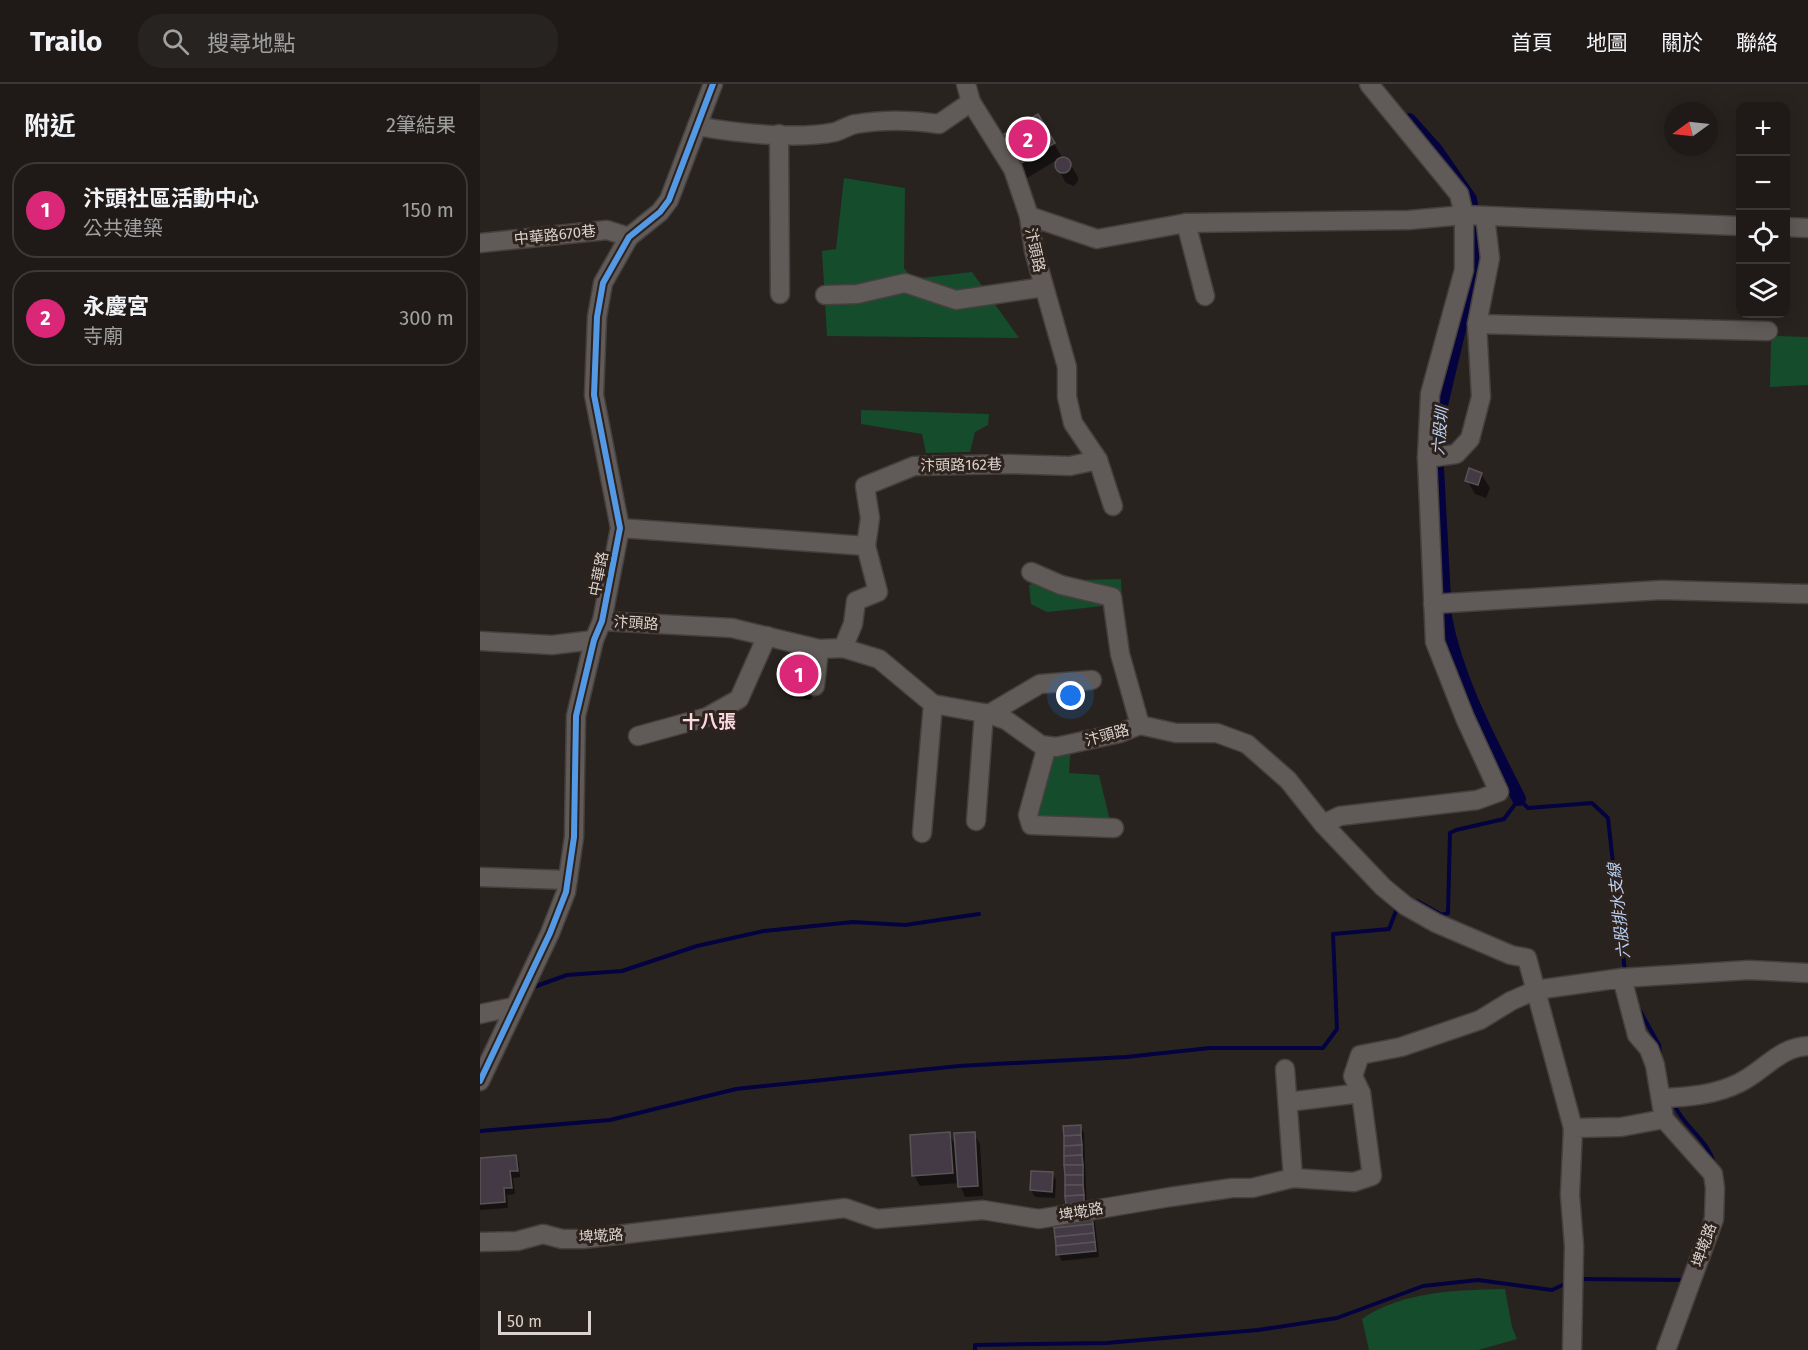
<!DOCTYPE html>
<html lang="zh-TW">
<head>
<meta charset="utf-8">
<style>
  body { margin:0; font-family:"Fira Sans","Noto Sans TC",sans-serif; background:#272321; color:#f1f3f6 }
  .controls { position:absolute; right:18px; top:18px; display:grid; overflow:hidden; border-radius:12px; box-shadow:0 3px 15px #0003 }
  .controls button { width:54px; height:54px; display:grid; place-items:center; padding:0; border:0; border-bottom:2px solid #3c3837; background:#1f1a18; color:#f1f3f6; font:30px sans-serif }
  .compass { position:absolute; left:1184px; top:18px; width:54px; height:54px; border-radius:50%; background:#1f1a18; box-shadow:0 3px 15px #0003; rotate:255deg }
  .scale { position:absolute; left:18px; bottom:15px; width:93px; box-sizing:border-box; padding-left:6px; border:3px solid #dad2ce; border-top:0; font-size:16px; line-height:21px; white-space:nowrap; color:#dad2ce; -webkit-text-stroke:4px #2d221c; paint-order:stroke }
  .you { position:absolute; left:591px; top:612px; width:21px; height:21px; margin:-15px; border:4px solid #fff; border-radius:50%; background:#1a73e8; box-shadow:0 0 0 9px #1a73e833 }
  .badge { display:grid; place-items:center; width:39px; height:39px; border-radius:50%; background:#db2777; color:#fff; font-size:20px; font-weight:700 }
  .pin { position:absolute; translate:-50% -50%; border:3px solid #fff; box-shadow:0 2px 6px #0006 }
  .list { margin:0; padding:0; list-style:none }
  h2 { display:flex; justify-content:space-between; align-items:center; height:78px; margin:0; padding:0 24px; font-size:26px }
  h2 small { font-size:20px; font-weight:400; color:#a1a1a2 }
  .list li { display:grid; grid-template-columns:39px 1fr auto; gap:18px; align-items:center; box-sizing:border-box; height:96px; margin:0 12px 12px; padding:0 12px; border:2px solid #3c3837; border-radius:24px }
  .list b { display:block; font-size:22px; white-space:nowrap }
  .list p { margin:0; font-size:20px; white-space:nowrap; color:#a1a1a2 }
  .list em { font-size:20px; font-style:normal; color:#a1a1a2 }
  .icon { flex:none; width:33px; height:33px; fill:none; stroke:currentColor; stroke-width:2; stroke-linecap:round; stroke-linejoin:round }
  .map { position:relative; flex:none; width:1328px; height:1266px; overflow:hidden }
  header { display:flex; align-items:center; gap:36px; box-sizing:border-box; height:84px; padding:0 30px; background:#1f1a18; border-bottom:2px solid #3c3837 }
  header strong { font-size:28px }
  nav { display:flex; gap:33px; margin-inline-start:auto; font-size:21px }
  .search { width:420px; height:54px; background:#272321; display:flex; align-items:center; gap:15px; box-sizing:border-box; padding:0 21px; border-radius:24px; color:#a1a1a2; font-size:22px }
  main { display:flex }
  aside { flex:1; background:#1f1a18 }
  .map>svg:first-child { display:block }
  .green { fill:#154c2c }
  .shadow { fill:#0007 }
  .lines { fill:none; stroke-linecap:round; stroke-linejoin:round }
  .stream { stroke:#04033f; stroke-width:4 }
  .canal { stroke:#04033f; stroke-width:14 }
  .building { fill:#433a46; stroke:#585456; stroke-width:1.5 }
  .minor-casing { stroke:#45403d; stroke-width:21 }
  .minor { stroke:#605b59; stroke-width:18 }
  .cycleway-casing { stroke:#2d221c; stroke-width:10 }
  .cycleway { stroke:#5399e6; stroke-width:6 }
  .labels { text-anchor:middle; dominant-baseline:central; stroke-width:6; stroke-linejoin:round; paint-order:stroke }
  .street-label { font-size:15px; fill:#dad2ce; stroke:#2d221c }
  .water-label { font-size:16px; font-style:italic; fill:#b8d1f8; stroke:#2d221c }
  .quarter-label { font-size:18px; font-weight:bold; fill:#fbd8e0; stroke:#2d221c }
</style>
</head>
<body>
<header>
<strong>Trailo</strong>
<div class="search"><svg class="icon" aria-label="search" viewBox="0 0 24 24"><circle cx="10" cy="10" r="6"/><path d="M15 15l6 6"/></svg>搜尋地點</div>
<nav><a>首頁</a><a>地圖</a><a>關於</a><a>聯絡</a></nav>
</header>
<main>
<aside>
<h2>附近<small>2筆結果</small></h2>
<ul class="list">
<li><span class="badge">1</span><div><b>汴頭社區活動中心</b><p>公共建築</p></div><em>150 m</em></li>
<li><span class="badge">2</span><div><b>永慶宮</b><p>寺廟</p></div><em>300 m</em></li>
</ul>
</aside>
<div class="map">
<svg width="1328" height="1266" viewBox="0 0 1328 1266">
  <rect width="100%" height="100%" fill="#292320"/>
  <g class="green">
    <polygon points="364,94 425,104 424,184 433,195 492,188 539,254 347,252 342,167 356,165"/>
    <polygon points="1296,252 1328,253 1328,301 1290,303 1291,258"/>
    <polygon points="381,326 509,330 508,341 495,348 490,368 446,369 442,350 381,340"/>
    <polygon points="575,491 596,496 641,495 642,520 567,528 551,520 549,501"/>
    <polygon points="591,657 589,689 619,691 630,737 562,738 550,724 563,660"/>
    <path d="M1025,1205l7,38 5,12 -39,11h-109l-7,-31c40,-28 96,-29 143,-30z"/>
  </g>
  <g class="shadow">
    <polygon points="558,32 583,75 589,78 598,93 598,97 594,102 586,99 578,85 577,76 547,94 523,53"/>
    <polygon points="1001,390 1010,404 1006,414 995,410 987,396"/>
    <polygon points="335,592 331,616 311,613 307,607"/>
    <polygon points="600,1043 604,1049 607,1127 591,1127 587,1121"/>
    <polygon points="469,1050 476,1062 494,1050 500,1060 503,1112 485,1113 479,1099 440,1102 434,1091"/>
    <polygon points="36,1072 39,1079 40,1093 33,1094 35,1110 27,1111 28,1124 0,1126 0,1075"/>
    <polygon points="572,1089 576,1096 575,1114 555,1113 551,1106"/>
    <polygon points="612,1133 615,1139 619,1173 582,1177 578,1170"/>
  </g>
  <g class="lines">
    <g class="stream">
      <polyline points="932,817 937,817 962,831 968,829 970,749 976,746 1024,735 1039,715 1048,724 1112,719 1128,734 1145,888"/>
      <polyline points="51,904 87,891 142,887 217,862 284,847 373,838 425,841 499,830"/>
      <polyline points="1159,925 1179,961 1180,972"/>
      <path d="M1195,1022c9,21 33,33 39,58"/>
      <polyline points="0,1047 130,1036 256,1005 479,982 646,973 730,964 843,964 857,945 853,850 909,845 918,822"/>
      <polyline points="1099,1195 1205,1196"/>
      <polyline points="495,1266 495,1261 626,1259 778,1246 857,1234 943,1202 998,1196 1072,1206 1089,1198"/>
    </g>
    <path class="canal" d="M929,36l27,30 34,49 7,37v18l-38,159 -2,55 8,149c12,64 45,124 74,182"/>
  </g>
  <g class="building">
    <polygon points="558,30 575,59 538,81 521,52"/>
    <circle cx="583" cy="81" r="8"/>
    <polygon points="989,384 1002,389 998,401 985,397"/>
    <polygon points="309,580 332,584 328,610 306,607"/>
    <polygon points="601,1041 601,1051 584,1052 583,1042"/>
    <polygon points="470,1048 473,1089 432,1092 430,1051"/>
    <polygon points="495,1048 498,1102 478,1103 474,1049"/>
    <polygon points="601,1051 602,1061 584,1062 584,1052"/>
    <polygon points="602,1061 602,1071 584,1072 584,1062"/>
    <polygon points="36,1071 38,1087 30,1087 32,1104 24,1104 25,1118 0,1120 0,1074"/>
    <polygon points="602,1071 603,1081 584,1081 584,1072"/>
    <polygon points="584,1081 603,1081 603,1091 585,1091"/>
    <polygon points="551,1087 573,1088 572,1108 550,1106"/>
    <rect x="585" y="1091" width="18" height="10"/>
    <polygon points="585,1101 603,1101 604,1111 585,1112"/>
    <polygon points="604,1111 604,1121 586,1121 585,1112"/>
    <polygon points="612,1131 613,1140 574,1144 573,1135"/>
    <polygon points="613,1140 614,1149 575,1153 574,1144"/>
    <polygon points="614,1149 615,1158 576,1162 575,1153"/>
    <polygon points="615,1158 616,1167 576,1171 576,1162"/>
  </g>
  <g class="lines">
    <defs>
      <g id="minor">
        <polyline points="486,0 491,18 533,85 549,132 554,167 587,283 587,313 593,339 618,376 633,422"/>
        <path d="M217,42c38,7 99,14 138,6 7,-2 14,-7 21,-8 28,-5 56,-4 83,0l32,-22"/>
        <polyline points="299,50 300,210"/>
        <polyline points="549,132 617,155 706,139 929,136 984,131 1260,142"/>
        <polyline points="706,139 725,212"/>
        <polyline points="1306,143 1328,144"/>
        <polyline points="0,159 127,146 149,153"/>
        <polyline points="345,211 377,210 425,199 476,216 564,203"/>
        <polyline points="997,240 1288,247"/>
        <polyline points="947,374 976,370 990,355 1001,313 997,240 1010,174 1005,132"/>
        <polyline points="140,444 386,462"/>
        <polyline points="551,488 581,501 632,513 640,570 660,641"/>
        <polyline points="953,520 1181,506 1328,510"/>
        <polyline points="122,537 252,544 339,565 363,564 399,575 453,620 509,630 526,636 561,661 576,663 640,649 660,641 696,649 737,649 767,660 808,696 843,740 903,803 926,822 956,839 1031,871 1047,874 1093,1044"/>
        <polyline points="0,557 72,561 114,556"/>
        <polyline points="363,564 373,540 376,517 398,508 386,462 390,434 385,402 434,382 531,380 590,382 618,376"/>
        <polyline points="335,602 339,565"/>
        <polyline points="509,630 560,600 612,596"/>
        <polyline points="158,652 227,633 259,615 287,552"/>
        <polyline points="567,662 548,731 551,741 634,744"/>
        <polyline points="496,737 504,629"/>
        <polyline points="843,740 860,732 997,716 1019,708 985,634 955,558 947,374 950,310 984,186 984,131 979,110 889,0"/>
        <polyline points="442,749 453,620"/>
        <polyline points="0,793 88,796"/>
        <polyline points="1142,894 1269,886 1328,889"/>
        <polyline points="0,930 33,923"/>
        <polyline points="805,985 813,1094"/>
        <polyline points="0,997 70,849 86,808 94,753 96,632 114,556 122,537 140,444 114,311 117,233 123,199 149,153 180,128 189,116 233,0"/>
        <path d="M1181,1014c27,-1 54,-3 78,-15 25,-12 40,-36 69,-37"/>
        <polyline points="808,1018 881,1009"/>
        <polyline points="0,1158 37,1157 63,1150 82,1155 103,1155 365,1124 397,1135 503,1126 559,1135 690,1113 752,1104 772,1104 813,1094 874,1098 892,1092 881,1009 873,992 880,971 921,963 1000,936 1031,917 1056,906 1142,894 1157,951 1169,965 1175,981 1184,1035 1233,1090 1235,1104 1234,1135 1186,1266"/>
        <polyline points="1092,1266 1094,1162 1090,1111 1093,1044 1141,1043 1184,1035"/>
      </g>
    </defs>
    <use href="#minor" class="minor-casing"/>
    <use href="#minor" class="minor"/>
    <defs>
      <polyline id="cycleway" points="0,997 70,849 86,808 94,753 96,632 114,556 122,537 140,444 114,311 117,233 123,199 149,153 180,128 189,116 233,0"/>
    </defs>
    <use href="#cycleway" class="cycleway-casing"/>
    <use href="#cycleway" class="cycleway"/>
  </g>
  <g class="labels">
    <g class="street-label">
      <text transform="translate(75 151) rotate(-6)">中華路670巷</text>
      <text transform="translate(555 166) rotate(78)">汴頭路</text>
      <text transform="translate(481 381) rotate(-1)">汴頭路162巷</text>
      <text transform="translate(119 490) rotate(-79)">中華路</text>
      <text transform="translate(156 539) rotate(3)">汴頭路</text>
      <text transform="translate(627 651) rotate(-15)">汴頭路</text>
      <text transform="translate(601 1128) rotate(-10)">埤墘路</text>
      <text transform="translate(121 1152) rotate(-4)">埤墘路</text>
      <text transform="translate(1224 1161) rotate(-71)">埤墘路</text>
    </g>
    <g class="water-label">
      <text transform="translate(960 347) rotate(-85)">六股圳</text>
      <text transform="translate(1139 827) rotate(-96)">六股排水支線</text>
    </g>
    <g class="quarter-label">
      <text x="229" y="638">十八張</text>
    </g>
  </g>
</svg>
<div class="controls">
<button>+</button>
<button>−</button>
<button><svg class="icon" aria-label="locate" viewBox="0 0 24 24"><circle cx="12" cy="12" r="6"/><path d="M12 2v4M12 18v4M2 12h4M18 12h4"/></svg></button>
<button><svg class="icon" aria-label="layers" viewBox="0 0 24 24"><path d="M12 4l9 5-9 5-9-5zM3 14l9 5 9-5"/></svg></button>
</div>
<svg class="compass" viewBox="-18 -18 36 36"><path d="M0-13l5 13h-10z" fill="#e53935"/><path d="M0 13l5-13h-10z" fill="#a1a1a2"/></svg>
<div class="scale">50 m</div>
<div class="you"></div>
<div class="pin badge" style="left:319px;top:590px">1</div>
<div class="pin badge" style="left:548px;top:55px">2</div>
</div>
</main>
</body>
</html>
